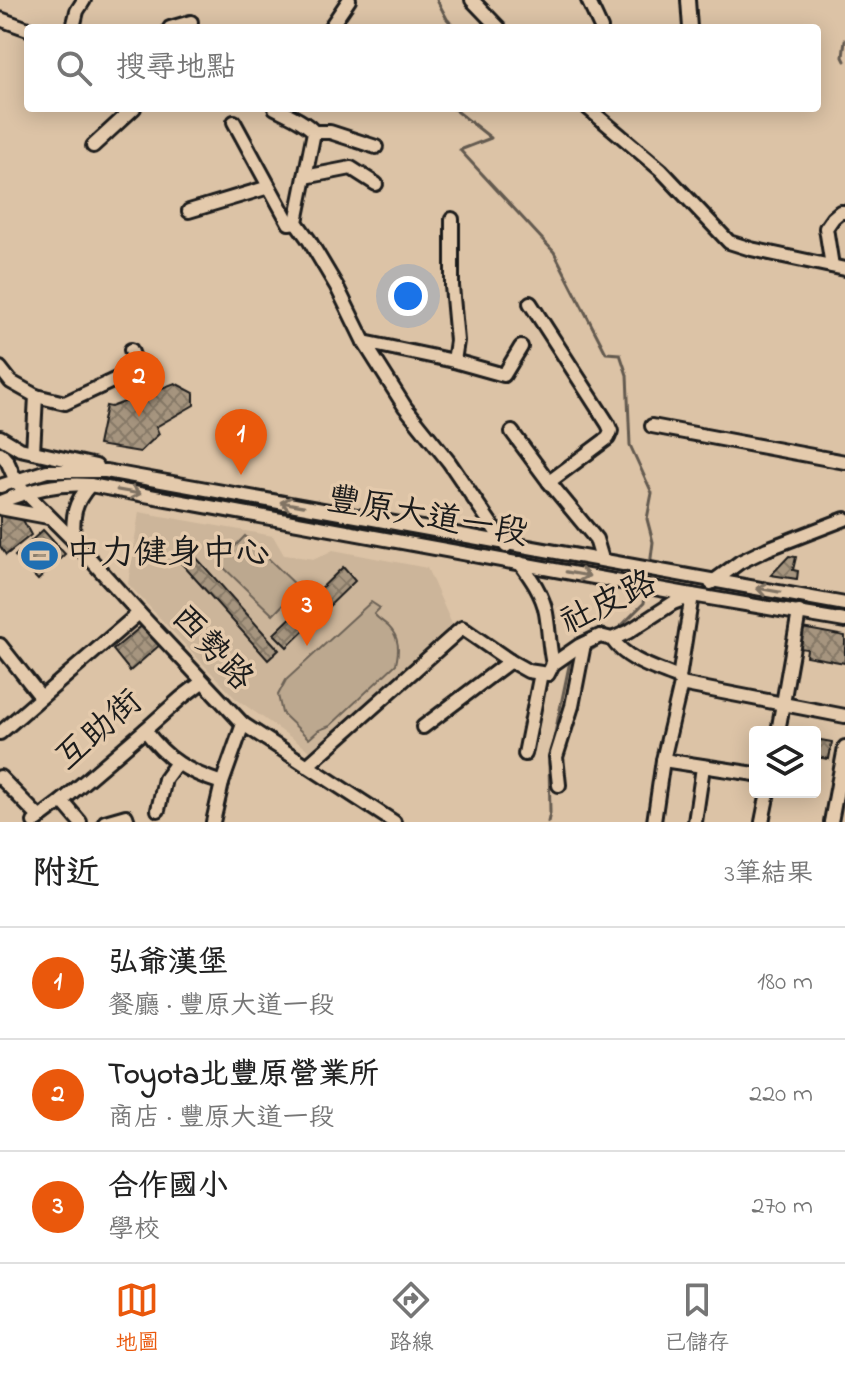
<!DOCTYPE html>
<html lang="zh-TW">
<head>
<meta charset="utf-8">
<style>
  body { margin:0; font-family:"Indie Flower","LXGW WenKai TC",sans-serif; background:#f2f2f2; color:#222 }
  .controls { position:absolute; right:24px; bottom:24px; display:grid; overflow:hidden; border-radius:8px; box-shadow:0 4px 20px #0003 }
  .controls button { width:72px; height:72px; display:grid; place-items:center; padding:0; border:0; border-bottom:2px solid #e0e0e0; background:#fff; color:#222; font:40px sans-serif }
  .you { position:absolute; left:408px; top:296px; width:28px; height:28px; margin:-20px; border:6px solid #fff; border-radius:50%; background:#1a73e8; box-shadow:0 0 0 12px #1a73e833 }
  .badge { display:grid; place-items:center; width:52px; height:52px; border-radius:50%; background:#ea580c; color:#fff; font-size:26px; font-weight:700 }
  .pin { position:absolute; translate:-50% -66px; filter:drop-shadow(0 2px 4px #0008) }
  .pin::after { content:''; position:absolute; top:42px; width:28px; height:24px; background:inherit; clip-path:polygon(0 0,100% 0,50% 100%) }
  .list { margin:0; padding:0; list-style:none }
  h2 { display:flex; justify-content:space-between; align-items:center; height:104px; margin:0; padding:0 32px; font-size:34px }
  h2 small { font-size:26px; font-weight:400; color:#767676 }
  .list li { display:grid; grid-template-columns:52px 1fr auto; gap:24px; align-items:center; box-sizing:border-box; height:112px; padding:0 32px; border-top:2px solid #e0e0e0 }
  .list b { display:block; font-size:30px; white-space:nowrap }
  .list p { margin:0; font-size:26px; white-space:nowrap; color:#767676 }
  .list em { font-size:26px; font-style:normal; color:#767676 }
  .icon { flex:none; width:44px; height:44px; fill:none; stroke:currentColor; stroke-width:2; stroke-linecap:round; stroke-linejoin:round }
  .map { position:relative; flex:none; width:845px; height:822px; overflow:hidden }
  .search { position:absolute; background:#fff; box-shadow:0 4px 20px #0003; left:24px; right:24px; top:24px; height:88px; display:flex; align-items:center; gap:20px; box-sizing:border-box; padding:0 28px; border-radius:8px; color:#767676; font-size:30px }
  .sheet { height:440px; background:#fff }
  nav { display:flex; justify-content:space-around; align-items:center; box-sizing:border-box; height:112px; border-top:2px solid #e0e0e0; background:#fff; font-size:22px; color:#767676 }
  nav a { display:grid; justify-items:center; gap:4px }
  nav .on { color:#ea580c }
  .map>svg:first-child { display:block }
  .built { fill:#ccb59a }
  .park { fill:#bca88f; stroke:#6c6256; stroke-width:2 }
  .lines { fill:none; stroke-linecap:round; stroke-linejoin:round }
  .stream { stroke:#635a50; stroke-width:3 }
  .building { fill:url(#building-cross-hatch); stroke:#1c1c1c; stroke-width:2 }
  .minor-casing { stroke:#1c1c1c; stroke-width:18 }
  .minor { stroke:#e4caac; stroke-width:12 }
  .oneway { stroke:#807364 }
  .labels { text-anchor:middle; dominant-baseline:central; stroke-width:7; stroke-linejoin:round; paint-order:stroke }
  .street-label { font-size:34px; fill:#1c1c1c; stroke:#e4caac }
  .poi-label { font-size:34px; fill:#1c1c1c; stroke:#e4caac; text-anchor:start }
</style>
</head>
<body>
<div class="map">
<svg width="845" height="822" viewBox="0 0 845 822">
  <defs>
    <pattern id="building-cross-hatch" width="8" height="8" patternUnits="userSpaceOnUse" patternTransform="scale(2)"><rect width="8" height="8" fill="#a6957f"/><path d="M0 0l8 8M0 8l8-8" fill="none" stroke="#867967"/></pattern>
  </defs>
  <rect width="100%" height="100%" fill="#dcc3a6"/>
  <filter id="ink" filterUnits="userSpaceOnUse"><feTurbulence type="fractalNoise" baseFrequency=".0125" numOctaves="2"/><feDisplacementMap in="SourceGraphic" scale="16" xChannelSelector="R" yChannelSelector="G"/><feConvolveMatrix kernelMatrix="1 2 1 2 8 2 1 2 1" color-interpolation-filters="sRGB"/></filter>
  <g filter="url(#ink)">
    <polygon class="built" points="139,512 273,536 284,555 315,559 333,550 427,568 452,624 313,753 235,698 128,584"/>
    <g class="park">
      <polygon points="245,536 299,588 273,615 219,563"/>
      <path d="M371,602l9,6 -6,6c5,6 10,8 15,13 11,11 10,24 7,37l-66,62 -11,4 -10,9 -27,-26 -4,-18 8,-15z"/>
    </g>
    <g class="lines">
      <g class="stream">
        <polyline points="437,0 447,19 455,28"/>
        <polyline points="844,0 845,10"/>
        <polyline points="845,40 843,57 845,61"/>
        <polyline points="453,108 491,138 460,150 554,252 606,353 620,354 627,375 630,445 652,493 647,519 653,542 650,566"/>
        <polyline points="614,633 644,603 646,590"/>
        <polyline points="588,652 605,641"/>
        <polyline points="548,822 550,813 549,762 570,661 578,657"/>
      </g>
    </g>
    <g class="building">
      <polygon points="175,383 194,393 194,405 156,427 159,434 140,452 98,445 106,406 111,407"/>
      <polygon points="1,515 22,518 31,535 6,555 0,546 0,516"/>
      <polygon points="43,530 65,554 38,580 15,556"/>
      <polygon points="185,545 279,650 268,660 174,555"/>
      <polygon points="789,556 796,557 793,570 798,571 797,579 771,575"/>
      <polygon points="343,567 355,581 287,647 274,634"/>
      <polygon points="144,624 161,644 130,671 113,650"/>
      <polygon points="802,628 845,636 845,663 806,656 807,649 799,648"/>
      <polygon points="815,739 832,742 829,759 815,757"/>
    </g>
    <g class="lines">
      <defs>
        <g id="minor">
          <polyline points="472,0 499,28"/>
          <polyline points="588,0 601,28"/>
          <polyline points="688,0 690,28"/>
          <polyline points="0,19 28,29"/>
          <polyline points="73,28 77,11 84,0"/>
          <polyline points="170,28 191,22"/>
          <polyline points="330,28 349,0"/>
          <path d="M275,108c12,6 31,14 39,24l-18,90 13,18 28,47 27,55 41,65 44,55 57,84"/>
          <polyline points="588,108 661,170 729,242 751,249 845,269"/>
          <polyline points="234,122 289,223 296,222"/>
          <polyline points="314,132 330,132 376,147"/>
          <polyline points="93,146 134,108"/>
          <polyline points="305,177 351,168 376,184"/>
          <polyline points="189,211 269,187"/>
          <polyline points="452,219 452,286 457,341 454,361 504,375 521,347"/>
          <polyline points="832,266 826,228 833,218 840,212 845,212"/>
          <polyline points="530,303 608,424 611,431 608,438 549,482"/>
          <polyline points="364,342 454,361"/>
          <polyline points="0,368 11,382 36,396 33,452"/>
          <polyline points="36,396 65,403 138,369 131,350"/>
          <polyline points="652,426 845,462"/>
          <polyline points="512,432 549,482 596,539 602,559"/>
          <polyline points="0,437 20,449 96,466"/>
          <polyline points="0,453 7,461 16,481 25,492 73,540 139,613 243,724 394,822"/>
          <polyline points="0,486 47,471 106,471 845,604"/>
          <path d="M0,502c30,-12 58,-20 90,-17l602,110 153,26"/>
          <polyline points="0,508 48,517"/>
          <path d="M73,540c0,-25 0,-36 17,-55"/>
          <path d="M520,563c11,15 23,32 26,50 3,17 3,34 7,51"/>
          <polyline points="711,583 740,562 767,549 845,519"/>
          <path d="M612,639c15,22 43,29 67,39"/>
          <polyline points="0,645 41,697"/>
          <polyline points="681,684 845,716"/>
          <polyline points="423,727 510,661"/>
          <path d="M145,730c22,30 43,42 77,53"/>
          <polyline points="778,732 799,612"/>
          <polyline points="0,733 139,613"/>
          <polyline points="525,754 541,673"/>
          <polyline points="663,760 755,774"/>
          <polyline points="307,766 462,628 510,661 528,671 548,674 553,664 579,646 600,636 612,639 628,632 673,603 689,597"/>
          <polyline points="0,777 39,817"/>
          <polyline points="559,785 556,757 572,706 584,644"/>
          <polyline points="62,801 80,822"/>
          <polyline points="158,810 165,779 176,764"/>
          <polyline points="34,822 62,801 145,730 181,698 202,682"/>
          <polyline points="105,822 126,816 128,822"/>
          <polyline points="213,822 222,783 243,724"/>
          <polyline points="654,822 663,760 681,684 679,678 692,595"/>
          <polyline points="695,822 703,767"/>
          <polyline points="762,822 768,792"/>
          <polyline points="831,822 845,747"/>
        </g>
      </defs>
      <use href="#minor" class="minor-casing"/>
      <use href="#minor" class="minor"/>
    </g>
    <defs><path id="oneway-shaft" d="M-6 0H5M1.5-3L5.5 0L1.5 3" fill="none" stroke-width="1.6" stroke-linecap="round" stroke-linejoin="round" transform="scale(2)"/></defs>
    <g class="oneway">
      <use href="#oneway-shaft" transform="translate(129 492) rotate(10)"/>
      <use href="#oneway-shaft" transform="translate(292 504) rotate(-170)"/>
      <use href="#oneway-shaft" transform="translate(578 574) rotate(10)"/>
      <use href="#oneway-shaft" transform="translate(768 590) rotate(-170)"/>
    </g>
  </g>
  <defs>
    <symbol id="stadium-bare" viewBox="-9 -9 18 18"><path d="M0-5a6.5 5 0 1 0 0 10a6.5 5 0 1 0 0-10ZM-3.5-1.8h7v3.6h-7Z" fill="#1f6fb2" stroke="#e4caac" stroke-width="2.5" paint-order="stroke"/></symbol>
  </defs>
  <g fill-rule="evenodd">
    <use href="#stadium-bare" x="14" y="530" width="51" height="51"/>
  </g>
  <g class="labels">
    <g class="street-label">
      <text transform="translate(427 518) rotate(10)">豐原大道一段</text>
      <text transform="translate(609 604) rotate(-26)">社皮路</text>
      <text transform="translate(211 649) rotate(47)">西勢路</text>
      <text transform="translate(100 731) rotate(-41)">互助街</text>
    </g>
    <g class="poi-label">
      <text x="66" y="555">中力健身中心</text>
    </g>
  </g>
</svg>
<div class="controls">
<button><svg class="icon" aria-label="layers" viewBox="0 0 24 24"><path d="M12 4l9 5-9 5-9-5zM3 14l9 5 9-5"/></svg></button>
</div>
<div class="you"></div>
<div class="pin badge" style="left:241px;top:475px">1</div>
<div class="pin badge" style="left:139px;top:417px">2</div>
<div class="pin badge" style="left:307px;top:646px">3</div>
<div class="search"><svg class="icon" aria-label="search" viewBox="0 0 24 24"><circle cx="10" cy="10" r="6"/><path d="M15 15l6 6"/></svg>搜尋地點</div>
</div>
<section class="sheet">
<h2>附近<small>3筆結果</small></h2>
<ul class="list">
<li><span class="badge">1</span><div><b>弘爺漢堡</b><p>餐廳 · 豐原大道一段</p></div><em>180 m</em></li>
<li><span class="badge">2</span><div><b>Toyota北豐原營業所</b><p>商店 · 豐原大道一段</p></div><em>220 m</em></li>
<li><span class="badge">3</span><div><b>合作國小</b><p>學校</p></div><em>270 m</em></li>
</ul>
</section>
<nav>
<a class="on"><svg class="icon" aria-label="map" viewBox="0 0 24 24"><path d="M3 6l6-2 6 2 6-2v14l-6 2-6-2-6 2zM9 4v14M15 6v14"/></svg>地圖</a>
<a><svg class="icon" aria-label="directions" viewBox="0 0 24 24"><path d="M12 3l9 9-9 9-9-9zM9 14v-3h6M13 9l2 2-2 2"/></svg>路線</a>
<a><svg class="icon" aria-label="saved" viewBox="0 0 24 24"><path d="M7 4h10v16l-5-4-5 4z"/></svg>已儲存</a>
</nav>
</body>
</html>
